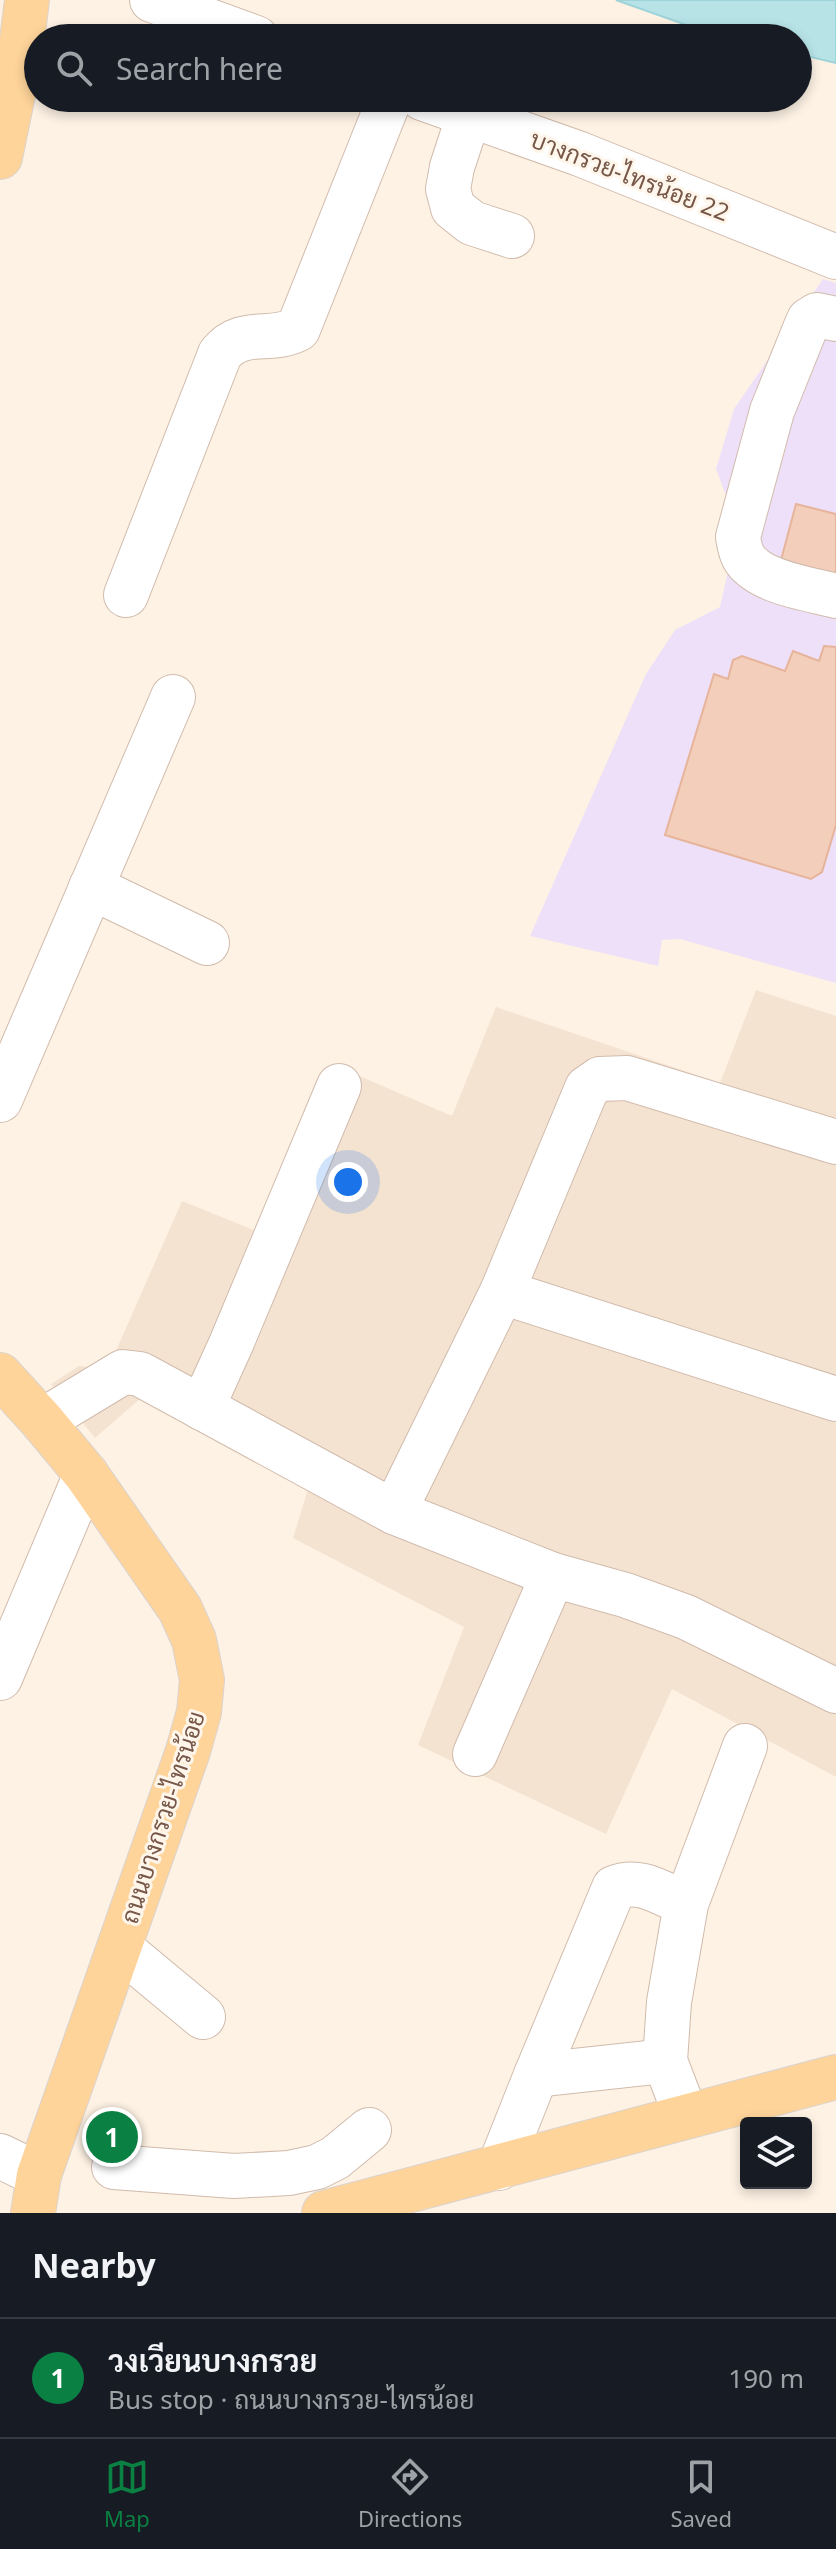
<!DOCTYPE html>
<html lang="en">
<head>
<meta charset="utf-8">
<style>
  body { margin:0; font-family:"Noto Sans",Sarabun,sans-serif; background:#242831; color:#f1f3f6 }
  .controls { position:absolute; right:24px; bottom:24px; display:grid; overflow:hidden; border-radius:8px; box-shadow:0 4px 12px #0003 }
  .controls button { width:72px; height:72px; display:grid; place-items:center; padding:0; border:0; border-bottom:2px solid #363941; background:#171b24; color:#f1f3f6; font:40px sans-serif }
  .you { position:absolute; left:348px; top:1182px; width:28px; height:28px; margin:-20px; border:6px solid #fff; border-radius:50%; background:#1a73e8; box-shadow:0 0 0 12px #1a73e833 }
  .badge { display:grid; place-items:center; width:52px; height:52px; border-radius:50%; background:#0b8043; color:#fff; font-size:26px; font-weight:700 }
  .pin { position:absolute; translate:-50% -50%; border:4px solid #fff; box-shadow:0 2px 8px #0006 }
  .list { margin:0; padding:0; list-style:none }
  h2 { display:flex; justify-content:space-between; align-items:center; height:104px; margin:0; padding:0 32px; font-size:34px }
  h2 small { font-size:26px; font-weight:400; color:#9ea1a6 }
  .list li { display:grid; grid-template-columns:52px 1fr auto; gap:24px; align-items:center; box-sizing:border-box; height:120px; padding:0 32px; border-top:2px solid #363941 }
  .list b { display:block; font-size:30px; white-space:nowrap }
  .list p { margin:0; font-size:26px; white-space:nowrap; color:#9ea1a6 }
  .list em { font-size:26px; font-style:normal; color:#9ea1a6 }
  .icon { flex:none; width:44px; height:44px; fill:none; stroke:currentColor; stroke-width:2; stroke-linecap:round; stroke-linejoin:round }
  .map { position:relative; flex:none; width:836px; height:2213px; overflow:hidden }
  .search { position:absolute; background:#171b24; box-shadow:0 4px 12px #0003; left:24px; right:24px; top:24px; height:88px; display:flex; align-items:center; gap:20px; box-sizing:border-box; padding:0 28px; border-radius:44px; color:#9ea1a6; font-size:30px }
  .sheet { height:224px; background:#171b24 }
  nav { display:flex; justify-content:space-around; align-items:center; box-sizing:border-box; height:112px; border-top:2px solid #363941; background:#171b24; font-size:22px; color:#9ea1a6 }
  nav a { display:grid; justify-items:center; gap:4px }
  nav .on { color:#0b8043 }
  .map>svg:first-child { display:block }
  .residential { fill:#f5e3d2 }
  .education { fill:#efe0f9 }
  .water { fill:#b7e3e7; stroke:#9dd3d9; stroke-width:2 }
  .building { fill:#f3ceba; stroke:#e6b49a; stroke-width:2 }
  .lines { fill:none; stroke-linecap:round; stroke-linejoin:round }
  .minor-casing { stroke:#d1bbac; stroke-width:46 }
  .major-casing { stroke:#dbd3cf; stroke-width:46 }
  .minor { stroke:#fff; stroke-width:44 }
  .major { stroke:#fed49a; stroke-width:44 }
  .labels { text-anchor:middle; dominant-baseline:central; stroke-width:6; stroke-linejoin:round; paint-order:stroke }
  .street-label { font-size:24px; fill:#765748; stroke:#fff6eb }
</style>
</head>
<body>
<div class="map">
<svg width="836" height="2213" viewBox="0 0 836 2213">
  <rect width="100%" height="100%" fill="#fdf2e4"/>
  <polygon class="residential" points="756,990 836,1016 836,1777 672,1689 606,1834 418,1745 464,1627 293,1538 310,1483 140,1399 95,1438 51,1384 79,1366 108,1369 182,1201 268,1236 341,1068 452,1116 496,1007 720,1083"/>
  <polygon class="education" points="823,279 836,283 836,983 680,939 662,940 658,966 530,936 646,674 675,630 720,607 738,527 716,469 734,409"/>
  <polygon class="water" points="616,0 836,0 836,63 798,54 798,38 723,38"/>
  <g class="building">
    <polygon points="796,504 836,514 836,574 781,560"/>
    <polygon points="824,646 836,647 836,825 822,872 811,879 665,835 714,674 728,679 733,660 742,656 785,671 793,651 819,661"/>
  </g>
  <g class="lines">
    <defs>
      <g id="minor">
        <polyline points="152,0 256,38"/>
        <polyline points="422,98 580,154 836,257"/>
        <polyline points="469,115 452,167 448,189 453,208 472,223 512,236"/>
        <path d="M836,319l-19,-4 -8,5 -4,9 -33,82 -34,126c1,6 2,13 5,19 13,26 67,33 93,40"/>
        <path d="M126,595l94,-241c23,-28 50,-10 78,-25l92,-231"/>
        <polyline points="91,887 207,943"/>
        <polyline points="0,1100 173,697"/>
        <polyline points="502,1292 836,1399"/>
        <polyline points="202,1408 231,1344 339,1086"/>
        <polyline points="42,1421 123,1372 140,1374 394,1512 553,1575 625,1595 686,1617 836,1691"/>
        <polyline points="394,1512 502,1292 587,1088 600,1079 627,1078 836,1142"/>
        <polyline points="0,1678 86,1474"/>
        <polyline points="475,1754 553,1575"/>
        <polyline points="120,1948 203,2017"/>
        <path d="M665,2061l-129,14 78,-187c26,-11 48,6 72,16"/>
        <polyline points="686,2116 665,2061 669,2002 686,1904 745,1746"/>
        <polyline points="0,2156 39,2175"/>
        <polyline points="114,2167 234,2176 289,2173 317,2167 335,2158 369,2130"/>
        <polyline points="499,2168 536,2075"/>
      </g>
      <g id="major">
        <polyline points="0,157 19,65 27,0"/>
        <polyline points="0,1375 42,1421 86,1474 180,1609 194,1640 202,1680 199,1712 188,1751 39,2175 33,2213"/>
        <polyline points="324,2213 836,2077"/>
      </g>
    </defs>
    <use href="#minor" class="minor-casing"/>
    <use href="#major" class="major-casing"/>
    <use href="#minor" class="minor"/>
    <use href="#major" class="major"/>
  </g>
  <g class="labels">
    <g class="street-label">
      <text transform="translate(630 175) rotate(21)">บางกรวย-ไทรน้อย 22</text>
      <text transform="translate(162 1817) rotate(-72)">ถนนบางกรวย-ไทรน้อย</text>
    </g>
  </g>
</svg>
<div class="controls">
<button><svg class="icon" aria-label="layers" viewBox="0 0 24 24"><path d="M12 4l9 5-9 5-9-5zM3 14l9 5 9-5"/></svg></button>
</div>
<div class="you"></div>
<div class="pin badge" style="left:112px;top:2137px">1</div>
<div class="search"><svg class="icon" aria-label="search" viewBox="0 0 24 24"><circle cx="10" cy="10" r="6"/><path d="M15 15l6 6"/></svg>Search here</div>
</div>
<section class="sheet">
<h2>Nearby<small></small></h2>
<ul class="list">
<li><span class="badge">1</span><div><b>วงเวียนบางกรวย</b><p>Bus stop · ถนนบางกรวย-ไทรน้อย</p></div><em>190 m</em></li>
</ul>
</section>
<nav>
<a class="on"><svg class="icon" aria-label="map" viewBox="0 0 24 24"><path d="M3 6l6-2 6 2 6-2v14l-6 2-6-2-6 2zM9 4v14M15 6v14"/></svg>Map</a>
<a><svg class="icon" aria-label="directions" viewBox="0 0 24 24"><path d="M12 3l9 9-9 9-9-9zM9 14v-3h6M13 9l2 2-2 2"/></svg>Directions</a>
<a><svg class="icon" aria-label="saved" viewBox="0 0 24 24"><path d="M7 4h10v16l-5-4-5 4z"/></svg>Saved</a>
</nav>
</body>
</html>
